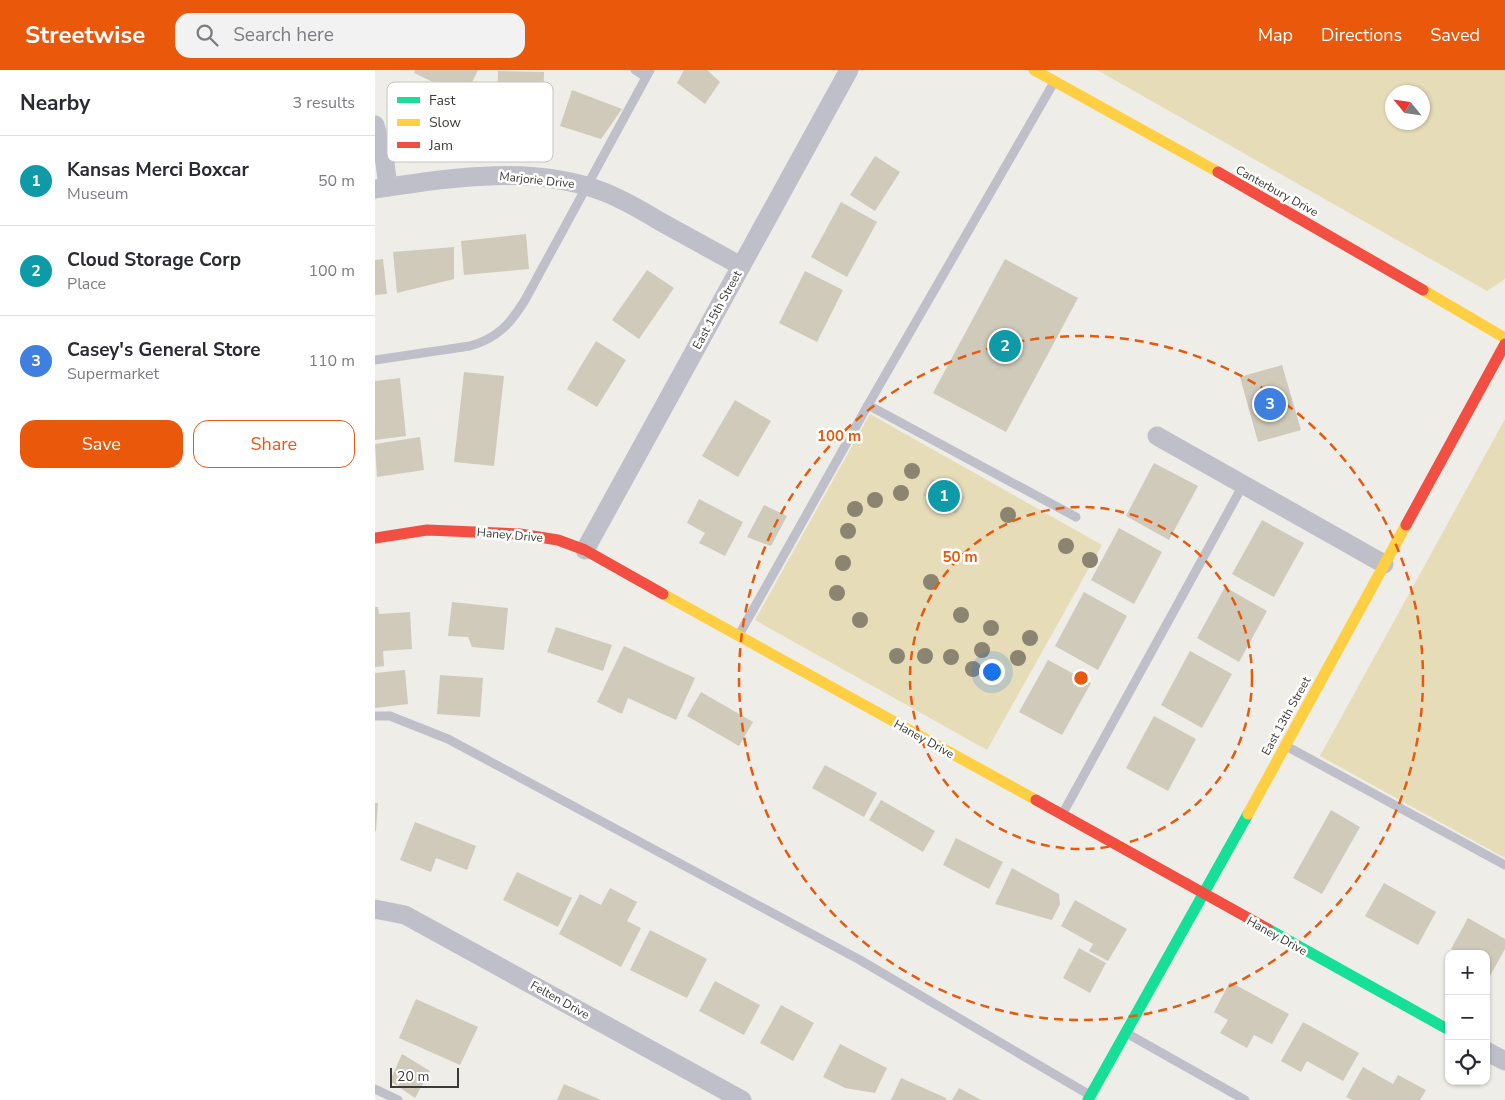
<!DOCTYPE html>
<html lang="en">
<head>
<meta charset="utf-8">
<style>
  body { margin:0; font-family:"Nunito Sans",sans-serif; background:#f2f2f3; color:#2b2b33 }
  .controls { position:absolute; right:15px; bottom:15px; display:grid; overflow:hidden; border-radius:10px; box-shadow:0 1px 4px #0004 }
  .controls button { width:45px; height:45px; display:grid; place-items:center; padding:0; border:0; border-bottom:1px solid #e1e1e2; background:#fff; color:#2b2b33; font:25px sans-serif }
  .compass { position:absolute; left:1010px; top:15px; width:45px; height:45px; border-radius:50%; background:#fff; box-shadow:0 1px 4px #0004; rotate:299deg }
  .scale { position:absolute; left:15px; bottom:12px; width:69px; box-sizing:border-box; padding-left:5px; border:2px solid #3d3b37; border-top:0; font-size:14px; line-height:18px; white-space:nowrap; color:#3d3b37; -webkit-text-stroke:4px #fff; paint-order:stroke }
  .you { position:absolute; left:616px; top:601px; width:18px; height:18px; margin:-12px; border:4px solid #fff; border-radius:50%; background:#1a73e8; box-shadow:0 0 0 8px #1a73e833 }
  .badge { display:grid; place-items:center; width:32px; height:32px; border-radius:50%; background:#ea580c; color:#fff; font-size:16px; font-weight:700 }
  .pin { position:absolute; translate:-50% -50%; border:2px solid #fff; box-shadow:0 1px 5px #0006 }
  .list { margin:0; padding:0; list-style:none }
  h2 { display:flex; justify-content:space-between; align-items:center; height:65px; margin:0; padding:0 20px; font-size:21px }
  h2 small { font-size:16px; font-weight:400; color:#7c7c81 }
  .list li { display:grid; grid-template-columns:32px 1fr auto; gap:15px; align-items:center; box-sizing:border-box; height:90px; padding:0 20px; border-top:1px solid #e1e1e2 }
  .list b { display:block; font-size:19px; white-space:nowrap }
  .list p { margin:0; font-size:16px; white-space:nowrap; color:#7c7c81 }
  .list em { font-size:16px; font-style:normal; color:#7c7c81 }
  .actions { display:flex; gap:10px; padding:15px 20px }
  .actions a { flex:1; padding:11px 0; border:1px solid #ea580c; border-radius:15px; text-align:center; font-size:18px; color:#ea580c }
  .actions .main { background:#ea580c; color:#fff }
  .icon { flex:none; width:28px; height:28px; fill:none; stroke:currentColor; stroke-width:2; stroke-linecap:round; stroke-linejoin:round }
  .map { position:relative; flex:none; width:1130px; height:1030px; overflow:hidden }
  header { display:flex; align-items:center; gap:30px; box-sizing:border-box; height:70px; padding:0 25px; background:#ea580c; color:#fff }
  header strong { font-size:24px }
  nav { display:flex; gap:28px; margin-inline-start:auto; font-size:18px }
  .search { width:350px; height:45px; background:#f2f2f3; display:flex; align-items:center; gap:12px; box-sizing:border-box; padding:0 18px; border-radius:15px; color:#7c7c81; font-size:19px }
  main { display:flex }
  aside { flex:1; background:#fff }
  .map>svg:first-child { display:block }
  .green { fill:#e7dcb8; fill-rule:evenodd }
  .building { fill:#d0caba }
  .lines { fill:none; stroke-linecap:round; stroke-linejoin:round }
  .lane { stroke:#bebfc8; stroke-width:9 }
  .street { stroke:#bebfc8; stroke-width:19 }
  .fast { stroke:#16e098; stroke-width:11 }
  .slow { stroke:#ffcf43; stroke-width:11 }
  .jam { stroke:#f24e42; stroke-width:11 }
  .tree { fill:#8a8470 }
  .ring { fill:none; stroke:#e8590c; stroke-width:2.5; stroke-dasharray:9 6 }
  .labels { text-anchor:middle; dominant-baseline:central; stroke-width:5; stroke-linejoin:round; paint-order:stroke }
  .street-label { font-size:12px; fill:#3d3b37; stroke:#fff }
  .key { fill:#fff; stroke:#c5c4c3; stroke-width:1 }
  .key-label { font-size:14px; fill:#3d3b37 }
  .centre { fill:#e8590c; stroke:#fff; stroke-width:2.5 }
  .ring-label { font-size:15px; text-anchor:middle; font-weight:bold; fill:#e8590c; stroke:#fff; stroke-width:5; stroke-linejoin:round; paint-order:stroke }
</style>
</head>
<body>
<header>
<strong>Streetwise</strong>
<div class="search"><svg class="icon" aria-label="search" viewBox="0 0 24 24"><circle cx="10" cy="10" r="6"/><path d="M15 15l6 6"/></svg>Search here</div>
<nav><a>Map</a><a>Directions</a><a>Saved</a></nav>
</header>
<main>
<aside>
<h2>Nearby<small>3 results</small></h2>
<ul class="list">
<li><span class="badge" style="background:#0f9aa8">1</span><div><b>Kansas Merci Boxcar</b><p>Museum</p></div><em>50 m</em></li>
<li><span class="badge" style="background:#0f9aa8">2</span><div><b>Cloud Storage Corp</b><p>Place</p></div><em>100 m</em></li>
<li><span class="badge" style="background:#3f7fe0">3</span><div><b>Casey's General Store</b><p>Supermarket</p></div><em>110 m</em></li>
</ul>
<div class="actions"><a class="main">Save</a><a>Share</a></div>
</aside>
<div class="map">
<svg width="1130" height="1030" viewBox="0 0 1130 1030">
  <rect width="100%" height="100%" fill="#eeede8"/>
  <g class="green">
    <path d="M722,0h408v209l-18,12zM1018,22h30v30h-30z"/>
    <polygon points="495,344 727,475 612,680 380,550"/>
    <polygon points="1130,349 1130,788 945,686"/>
  </g>
  <g class="building">
    <polygon points="40,0 103,0 90,27 39,3"/>
    <polygon points="309,0 332,0 345,12 330,34 302,13"/>
    <polygon points="123,1 169,2 168,51 122,50"/>
    <polygon points="197,20 247,39 226,69 185,56"/>
    <polygon points="500,86 525,102 500,141 475,125"/>
    <polygon points="466,132 502,152 472,207 436,187"/>
    <polygon points="151,164 154,199 89,205 86,171"/>
    <polygon points="79,177 79,209 22,223 18,182"/>
    <polygon points="8,189 12,224 0,225 0,190"/>
    <polygon points="630,189 703,228 631,362 558,323"/>
    <polygon points="272,200 299,218 264,269 237,250"/>
    <polygon points="430,201 468,220 442,272 404,253"/>
    <polygon points="221,271 251,290 222,337 192,319"/>
    <polygon points="907,295 926,360 883,372 865,307"/>
    <polygon points="89,302 129,306 119,396 79,392"/>
    <polygon points="25,308 31,366 0,370 0,311"/>
    <polygon points="360,330 396,351 363,407 327,386"/>
    <polygon points="45,367 49,400 2,407 0,374"/>
    <polygon points="779,393 823,416 794,470 751,446"/>
    <polygon points="557,409 590,427 581,444 548,425"/>
    <polygon points="324,429 368,452 350,486 324,473 330,463 312,453"/>
    <polygon points="389,435 412,446 396,476 372,467"/>
    <polygon points="887,450 929,473 899,527 857,504"/>
    <polygon points="744,458 787,482 759,534 716,510"/>
    <polygon points="850,517 892,541 864,592 822,568"/>
    <polygon points="709,522 752,546 723,600 680,576"/>
    <polygon points="77,532 133,538 129,580 97,577 93,567 73,566"/>
    <polygon points="0,537 3,537 4,544 35,542 37,579 8,581 9,596 0,597"/>
    <polygon points="181,557 237,575 228,601 172,582"/>
    <polygon points="249,576 320,608 301,650 253,628 247,644 222,632"/>
    <polygon points="815,581 857,604 827,658 786,635"/>
    <polygon points="673,590 716,613 687,665 644,642"/>
    <polygon points="30,600 33,634 0,638 0,603"/>
    <polygon points="65,605 108,608 105,647 62,644"/>
    <polygon points="326,622 378,652 364,676 312,646"/>
    <polygon points="779,646 821,669 793,721 751,698"/>
    <polygon points="450,695 502,723 489,747 437,718"/>
    <polygon points="506,730 560,761 548,782 494,750"/>
    <polygon points="0,733 3,733 1,761 0,761"/>
    <polygon points="956,740 985,757 947,824 918,808"/>
    <polygon points="40,752 101,776 92,800 61,788 56,802 25,790"/>
    <polygon points="581,768 628,792 614,819 568,795"/>
    <polygon points="637,798 684,824 685,834 677,850 620,834"/>
    <polygon points="142,802 197,828 183,857 128,830"/>
    <polygon points="1009,813 1061,842 1043,875 990,846"/>
    <polygon points="235,818 262,832 252,851 266,858 246,897 184,864 205,824 226,835"/>
    <polygon points="700,830 752,859 733,891 714,881 718,874 686,856"/>
    <polygon points="1093,848 1130,869 1130,879 1111,913 1111,884 1086,884 1076,879"/>
    <polygon points="275,860 332,889 312,928 255,900"/>
    <polygon points="704,878 731,893 715,923 688,908"/>
    <polygon points="340,911 385,935 369,965 324,941"/>
    <polygon points="855,912 914,944 897,974 879,965 872,978 845,963 853,950 839,942"/>
    <polygon points="41,929 103,957 85,995 24,968"/>
    <polygon points="406,935 439,953 418,991 385,973"/>
    <polygon points="928,952 984,983 968,1011 932,991 926,1002 906,991"/>
    <polygon points="465,974 512,998 500,1023 470,1018 448,1007"/>
    <polygon points="27,984 55,1001 40,1028 15,1011"/>
    <polygon points="988,997 1018,1014 1023,1005 1051,1020 1045,1030 977,1030 971,1027"/>
    <polygon points="526,1008 571,1028 571,1030 516,1030"/>
    <polygon points="189,1014 226,1030 182,1030"/>
    <polygon points="584,1018 606,1030 577,1030"/>
  </g>
  <g class="lines">
    <g class="lane">
      <polyline points="260,0 271,7"/>
      <path d="M0,290l95,-14c28,-8 40,-22 55,-46l125,-230"/>
      <polyline points="493,335 701,447"/>
      <polyline points="365,563 493,335 678,14"/>
      <polyline points="0,646 15,646 73,669 485,890 713,1024"/>
      <polyline points="913,677 1130,795"/>
      <polyline points="688,743 868,415"/>
      <polyline points="753,964 870,1030"/>
      <polyline points="0,1019 23,1030"/>
    </g>
    <g class="street">
      <polyline points="0,55 10,93 13,117"/>
      <path d="M0,119c75,-11 156,-25 229,3 20,8 39,19 57,30 27,15 53,29 80,44"/>
      <polyline points="782,366 1009,494"/>
      <polyline points="210,480 474,0"/>
      <polyline points="0,839 30,845 367,1030"/>
      <polyline points="1111,981 1130,991"/>
    </g>
    <g class="fast">
      <polyline points="893,859 1074,960"/>
      <polyline points="713,1030 873,744"/>
    </g>
    <g class="slow">
      <polyline points="659,0 843,102"/>
      <polyline points="1048,220 1130,268"/>
      <polyline points="288,524 661,730"/>
      <polyline points="873,744 1031,455"/>
    </g>
    <g class="jam">
      <polyline points="843,102 1048,220"/>
      <polyline points="1031,455 1130,274"/>
      <polyline points="0,468 52,460 145,464 183,470 210,480 288,524"/>
      <polyline points="661,730 893,859"/>
    </g>
  </g>
  <g class="tree">
    <circle cx="537" cy="401" r="8"/>
    <circle cx="526" cy="423" r="8"/>
    <circle cx="500" cy="430" r="8"/>
    <circle cx="480" cy="439" r="8"/>
    <circle cx="633" cy="445" r="8"/>
    <circle cx="473" cy="461" r="8"/>
    <circle cx="691" cy="476" r="8"/>
    <circle cx="715" cy="490" r="8"/>
    <circle cx="468" cy="493" r="8"/>
    <circle cx="556" cy="512" r="8"/>
    <circle cx="462" cy="523" r="8"/>
    <circle cx="586" cy="545" r="8"/>
    <circle cx="485" cy="550" r="8"/>
    <circle cx="616" cy="558" r="8"/>
    <circle cx="655" cy="568" r="8"/>
    <circle cx="607" cy="580" r="8"/>
    <circle cx="522" cy="586" r="8"/>
    <circle cx="550" cy="586" r="8"/>
    <circle cx="576" cy="587" r="8"/>
    <circle cx="643" cy="588" r="8"/>
    <circle cx="598" cy="599" r="8"/>
  </g>
  <g class="ring">
    <circle cx="706" cy="608" r="171"/>
    <circle cx="706" cy="608" r="342"/>
  </g>
  <g class="labels">
    <g class="street-label">
      <text transform="translate(162 110) rotate(6)">Marjorie Drive</text>
      <text transform="translate(902 121) rotate(29)">Canterbury Drive</text>
      <text transform="translate(342 240) rotate(-61)">East 15th Street</text>
      <text transform="translate(135 465) rotate(5)">Haney Drive</text>
      <text transform="translate(911 646) rotate(-61)">East 13th Street</text>
      <text transform="translate(549 669) rotate(29)">Haney Drive</text>
      <text transform="translate(902 866) rotate(29)">Haney Drive</text>
      <text transform="translate(185 930) rotate(29)">Felten Drive</text>
    </g>
  </g>
  <rect x="12" y="12" width="166" height="80" rx="8" class="key"/>
  <rect x="22" y="27" width="23" height="6" fill="#16e098"/>
  <rect x="22" y="49" width="23" height="7" fill="#ffcf43"/>
  <rect x="22" y="72" width="23" height="6" fill="#f24e42"/>
  <g class="key-label">
    <text x="54" y="35">Fast</text>
    <text x="54" y="57">Slow</text>
    <text x="54" y="80">Jam</text>
  </g>
  <circle cx="706" cy="608" r="8" class="centre"/>
  <g class="ring-label">
    <text x="464" y="371">100 m</text>
    <text x="585" y="492">50 m</text>
  </g>
</svg>
<div class="controls">
<button>+</button>
<button>−</button>
<button><svg class="icon" aria-label="locate" viewBox="0 0 24 24"><circle cx="12" cy="12" r="6"/><path d="M12 2v4M12 18v4M2 12h4M18 12h4"/></svg></button>
</div>
<svg class="compass" viewBox="-18 -18 36 36"><path d="M0-13l5 13h-10z" fill="#e53935"/><path d="M0 13l5-13h-10z" fill="#7c7c81"/></svg>
<div class="scale">20 m</div>
<div class="you"></div>
<div class="pin badge" style="left:569px;top:426px;background:#0f9aa8">1</div>
<div class="pin badge" style="left:630px;top:276px;background:#0f9aa8">2</div>
<div class="pin badge" style="left:895px;top:334px;background:#3f7fe0">3</div>
</div>
</main>
</body>
</html>
